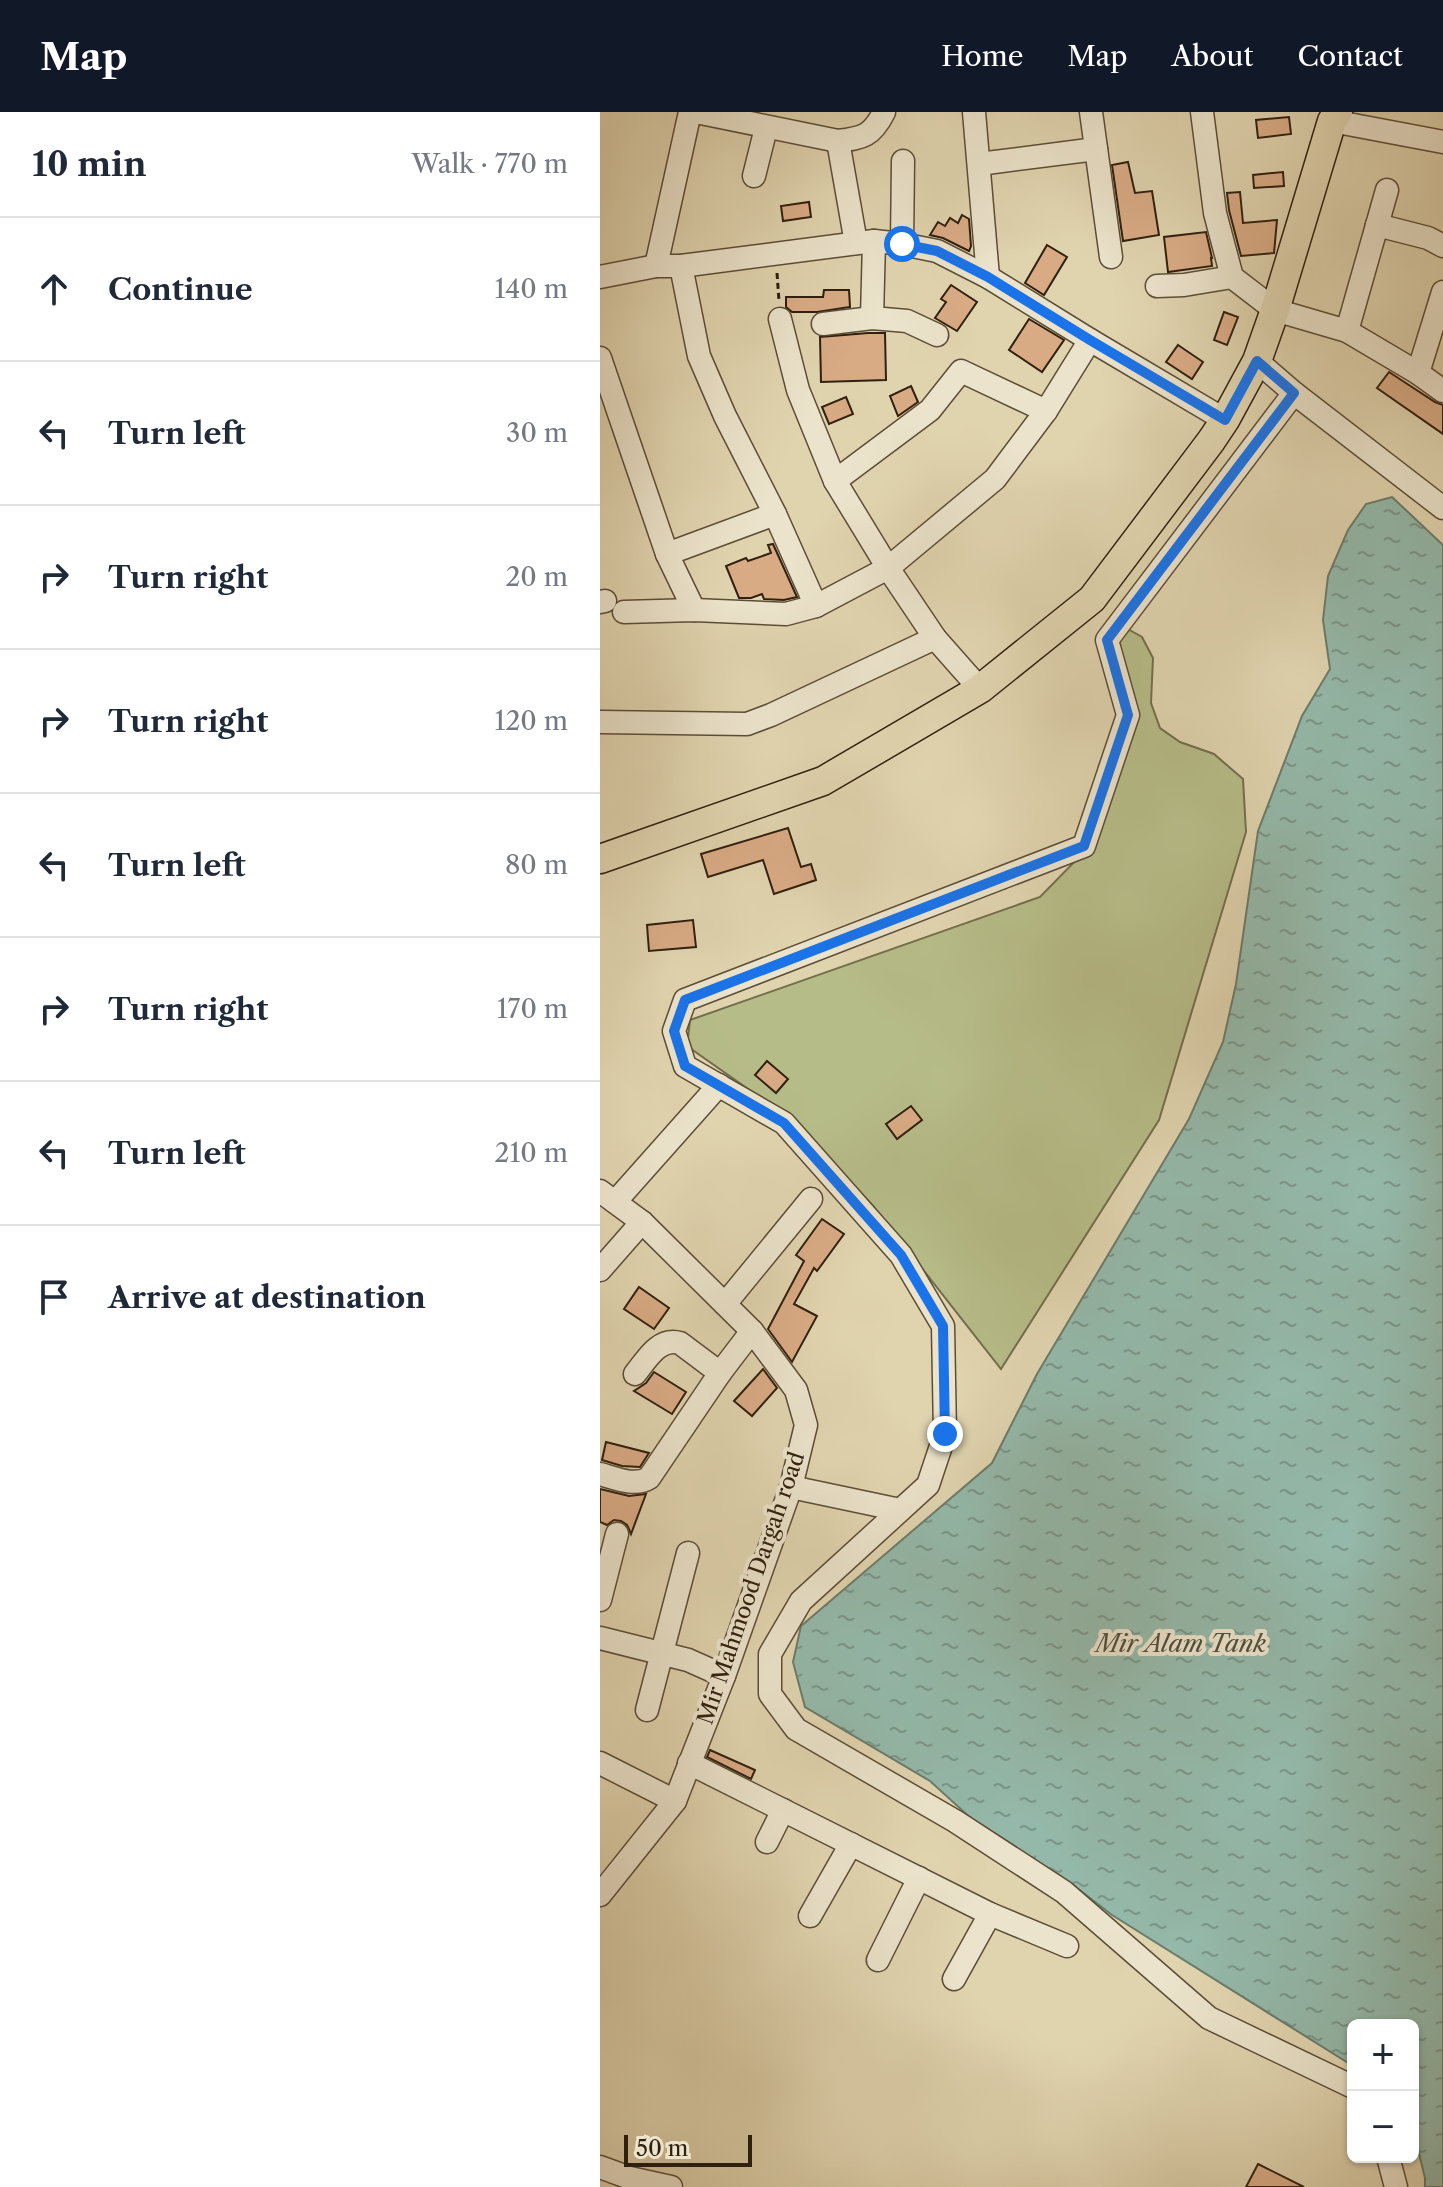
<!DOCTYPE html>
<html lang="en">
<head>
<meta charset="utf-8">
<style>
  body { margin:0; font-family:"Libre Caslon Text",serif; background:#f6f6f7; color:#1f2937 }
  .controls { position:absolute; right:24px; bottom:24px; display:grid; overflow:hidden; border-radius:12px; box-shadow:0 2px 6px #0004 }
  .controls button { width:72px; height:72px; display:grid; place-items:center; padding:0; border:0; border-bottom:2px solid #e0e1e3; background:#fff; color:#1f2937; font:40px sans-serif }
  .scale { position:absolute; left:24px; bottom:20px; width:128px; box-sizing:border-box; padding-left:8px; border:4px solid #30200f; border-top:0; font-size:22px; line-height:28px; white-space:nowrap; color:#30200f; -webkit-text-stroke:6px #ebe3cb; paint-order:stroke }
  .stop { position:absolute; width:24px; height:24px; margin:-18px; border:6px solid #1a73e8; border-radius:50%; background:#fff }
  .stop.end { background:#1a73e8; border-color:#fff; box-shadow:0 2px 8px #0008 }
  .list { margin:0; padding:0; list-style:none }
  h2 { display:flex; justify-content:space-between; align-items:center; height:104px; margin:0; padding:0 32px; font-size:34px }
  h2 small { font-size:26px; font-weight:400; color:#747a83 }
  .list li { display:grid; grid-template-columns:52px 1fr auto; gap:24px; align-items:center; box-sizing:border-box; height:144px; padding:0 32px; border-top:2px solid #e0e1e3 }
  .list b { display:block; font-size:30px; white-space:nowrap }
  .list em { font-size:26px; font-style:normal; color:#747a83 }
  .icon { flex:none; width:44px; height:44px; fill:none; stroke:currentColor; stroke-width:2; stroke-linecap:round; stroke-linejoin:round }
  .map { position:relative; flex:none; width:843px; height:2075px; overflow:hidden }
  header { display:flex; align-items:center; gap:48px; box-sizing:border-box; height:112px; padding:0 40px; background:#111827; color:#fff }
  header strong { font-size:38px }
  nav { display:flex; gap:44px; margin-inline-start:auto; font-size:28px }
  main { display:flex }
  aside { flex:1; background:#fff }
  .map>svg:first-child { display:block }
  .green { fill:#b6bc88; stroke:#736e4c; stroke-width:2 }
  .water { fill:url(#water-ripples); stroke:#6c7b6b; stroke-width:2 }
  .building { fill:#d9ab85; stroke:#30200f; stroke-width:2 }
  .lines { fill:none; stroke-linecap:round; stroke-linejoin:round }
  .minor-casing { stroke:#5c4d37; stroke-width:25 }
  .major-casing { stroke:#30200f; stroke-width:31 }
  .path { stroke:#30200f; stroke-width:3; stroke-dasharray:6 4; stroke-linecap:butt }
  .minor { stroke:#ebe3cb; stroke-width:22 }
  .major { stroke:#e0d4af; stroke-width:28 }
  .route { stroke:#1a73e8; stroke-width:10 }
  .labels { text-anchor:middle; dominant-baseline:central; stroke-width:8; stroke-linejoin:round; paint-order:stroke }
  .street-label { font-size:22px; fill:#30200f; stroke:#ebe3cb }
  .water-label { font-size:24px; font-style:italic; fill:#4e4e3d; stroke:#ebe3cb }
</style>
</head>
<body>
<header>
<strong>Map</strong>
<nav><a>Home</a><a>Map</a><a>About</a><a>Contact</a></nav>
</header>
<main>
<aside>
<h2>10 min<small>Walk · 770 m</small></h2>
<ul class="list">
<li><svg class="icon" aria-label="ahead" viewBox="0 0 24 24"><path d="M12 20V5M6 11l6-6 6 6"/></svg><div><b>Continue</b></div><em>140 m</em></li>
<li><svg class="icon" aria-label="left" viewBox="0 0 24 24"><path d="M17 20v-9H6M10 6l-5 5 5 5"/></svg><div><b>Turn left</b></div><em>30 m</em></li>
<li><svg class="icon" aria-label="right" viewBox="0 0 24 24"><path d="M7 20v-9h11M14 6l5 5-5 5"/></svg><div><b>Turn right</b></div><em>20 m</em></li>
<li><svg class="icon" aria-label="right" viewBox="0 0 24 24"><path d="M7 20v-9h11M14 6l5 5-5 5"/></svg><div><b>Turn right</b></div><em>120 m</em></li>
<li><svg class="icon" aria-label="left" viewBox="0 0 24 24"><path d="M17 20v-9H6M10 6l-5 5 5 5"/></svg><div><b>Turn left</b></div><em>80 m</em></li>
<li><svg class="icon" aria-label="right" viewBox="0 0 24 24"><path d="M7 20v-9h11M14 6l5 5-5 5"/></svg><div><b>Turn right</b></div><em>170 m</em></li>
<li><svg class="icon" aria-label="left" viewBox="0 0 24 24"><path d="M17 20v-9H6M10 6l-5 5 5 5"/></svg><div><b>Turn left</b></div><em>210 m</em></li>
<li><svg class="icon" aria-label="arrive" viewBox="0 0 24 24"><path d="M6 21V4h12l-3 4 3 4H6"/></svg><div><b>Arrive at destination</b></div></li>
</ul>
</aside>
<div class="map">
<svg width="843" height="2075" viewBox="0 0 843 2075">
  <defs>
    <pattern id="water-ripples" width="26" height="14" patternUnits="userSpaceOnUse" patternTransform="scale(2)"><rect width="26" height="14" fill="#94b8a9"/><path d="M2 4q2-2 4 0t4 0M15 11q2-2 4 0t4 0" fill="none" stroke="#799588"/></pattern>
  </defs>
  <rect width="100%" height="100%" fill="#e0d4af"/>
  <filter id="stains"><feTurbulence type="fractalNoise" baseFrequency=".0025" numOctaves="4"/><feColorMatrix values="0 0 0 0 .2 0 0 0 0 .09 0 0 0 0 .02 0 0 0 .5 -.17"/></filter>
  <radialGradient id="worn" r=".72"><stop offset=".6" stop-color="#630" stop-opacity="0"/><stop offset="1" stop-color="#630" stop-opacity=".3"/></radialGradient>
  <polygon class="green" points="526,516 542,525 553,546 551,591 560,616 580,630 614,642 643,667 646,720 559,1008 401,1257 273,1094 195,1010 87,934 90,908 440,785 490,734 533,604 510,530"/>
  <polygon class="water" points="792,385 843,433 843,2075 825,2075 825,2066 813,2017 813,1913 753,1913 753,1954 512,1803 468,1769 422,1742 375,1710 330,1669 205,1595 193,1550 201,1514 392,1351 437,1262 589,1007 623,930 636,872 658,719 702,604 730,557 723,508 728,464 748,418 766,392"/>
  <g class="building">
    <polygon points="689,5 691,22 658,26 656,8"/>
    <polygon points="528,50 535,81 552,79 559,123 523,129 512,53"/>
    <polygon points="683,60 684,74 654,76 653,63"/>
    <polygon points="640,80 643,111 677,108 674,141 641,144 629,98 627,81"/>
    <polygon points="209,90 211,105 183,109 181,94"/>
    <polygon points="362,103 369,107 371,134 369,139 343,126 330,123 338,110 345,114 350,106 358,111"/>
    <polygon points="606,120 612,146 611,146 612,154 568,160 564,125"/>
    <polygon points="447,133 467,145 444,183 425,171"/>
    <polygon points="351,173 377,190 357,219 335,206 346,190 341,187"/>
    <polygon points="224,178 249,178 250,195 217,200 192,200 186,195 186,185 223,185"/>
    <polygon points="624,200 638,205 627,233 614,228"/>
    <polygon points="429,207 464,228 442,260 409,238"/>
    <polygon points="268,221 285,221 286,268 221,270 220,225"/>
    <polygon points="578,233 603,250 592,267 566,250"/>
    <polygon points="789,260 835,290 843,293 843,322 777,276"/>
    <polygon points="311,274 318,290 298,304 290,284"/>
    <polygon points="246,285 253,302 229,312 222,295"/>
    <polygon points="173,432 197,485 184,488 164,487 162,482 151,486 139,486 126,454 146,446 148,449 171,441 168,433"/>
    <polygon points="188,716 201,755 211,752 216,768 174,782 163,748 108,765 101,742"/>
    <polygon points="93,808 96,835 49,839 47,813"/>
    <polygon points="167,949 188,967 176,981 155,963"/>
    <polygon points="311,994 322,1008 297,1027 286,1012"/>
    <polygon points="222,1107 244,1122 217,1159 214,1156 194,1192 217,1204 192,1250 168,1217 204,1149 196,1143"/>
    <polygon points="39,1175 69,1196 54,1217 24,1197"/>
    <polygon points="163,1257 177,1276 152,1304 134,1289"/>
    <polygon points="54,1260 86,1280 72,1302 34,1279 46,1271"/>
    <polygon points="6,1330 49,1341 40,1355 22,1354 2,1348"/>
    <polygon points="0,1377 29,1384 46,1382 31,1422 27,1413 21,1409 14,1408 7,1413 0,1410"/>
    <polygon points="110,1638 155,1658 151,1667 107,1645"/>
    <polygon points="658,2052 704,2075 646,2075"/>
  </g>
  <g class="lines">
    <defs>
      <g id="minor">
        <path d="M96,0l142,29c25,-3 34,-5 46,-29"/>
        <polyline points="374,0 388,165"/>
        <polyline points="491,0 511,145"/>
        <polyline points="602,0 615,101 632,165 675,198 747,219 818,261 843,279"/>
        <polyline points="732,9 843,30"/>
        <polyline points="238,29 256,131"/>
        <polyline points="379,52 496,37"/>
        <polyline points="154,64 166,16"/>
        <polyline points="777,113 828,126 843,134"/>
        <polyline points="302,132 303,49"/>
        <polyline points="56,154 90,0"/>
        <polyline points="81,154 99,244 125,304 175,402 216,494"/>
        <polyline points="0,165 56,154 81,154 274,129 302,132 337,139 388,165 490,228 625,308"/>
        <polyline points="557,174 584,173 632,165"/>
        <polyline points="272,206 274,129"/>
        <polyline points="180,207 198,278 235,369 288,456 335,526 380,577"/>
        <polyline points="223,212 272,206 307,209 337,223"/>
        <polyline points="747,219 787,78"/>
        <polyline points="0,246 67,442 94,498"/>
        <polyline points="657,249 694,281 843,396"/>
        <polyline points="818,261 843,180"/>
        <polyline points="694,281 507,528 528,603 484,734 85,888 74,919 85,954 184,1011 301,1143 343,1214 345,1322 328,1373 201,1489 170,1542 170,1582 196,1617 355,1709 464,1780 609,1906 753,1975"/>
        <polyline points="235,369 330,298 361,259 446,299"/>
        <polyline points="67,442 175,402"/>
        <polyline points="0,490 5,489"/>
        <polyline points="24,500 94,498 186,502 216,494 288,456 395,367 446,299 490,228"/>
        <polyline points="0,610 147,612 171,603 335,526"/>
        <polyline points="0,1079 42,1110 152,1219 196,1278 206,1313 191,1375 124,1564 75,1689 0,1783"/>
        <polyline points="15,1090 119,973"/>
        <polyline points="0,1158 42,1110"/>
        <polyline points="125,1192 211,1087"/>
        <path d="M35,1262c12,-15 24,-37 45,-31l40,30"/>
        <path d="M0,1362c15,4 35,13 49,4l71,-105 32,-42"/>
        <polyline points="191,1375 300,1398"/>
        <polyline points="0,1488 17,1422"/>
        <polyline points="0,1526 88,1548 124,1564"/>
        <polyline points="47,1598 88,1441"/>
        <polyline points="0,1651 75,1689"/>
        <polyline points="89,1651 390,1802 467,1834"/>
        <polyline points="167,1730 183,1698"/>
        <polyline points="210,1804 251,1732"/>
        <polyline points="278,1848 319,1766"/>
        <polyline points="354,1867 390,1802"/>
        <polyline points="788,2045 796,2075"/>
        <polyline points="0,2055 30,2066 71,2075"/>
      </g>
      <polyline id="major" points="0,747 223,669 380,577 492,487 611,329 625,308 657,249 675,198 732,9 738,0"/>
    </defs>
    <use href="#minor" class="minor-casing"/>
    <use href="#major" class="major-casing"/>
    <polyline class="path" points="177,161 179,189"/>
    <use href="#minor" class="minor"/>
    <use href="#major" class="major"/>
  </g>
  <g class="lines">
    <polyline class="route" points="302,132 337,139 388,165 490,228 625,308 657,249 694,281 507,528 528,603 484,734 85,888 74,919 85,954 184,1011 301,1143 343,1214 345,1322"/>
  </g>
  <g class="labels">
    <g class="street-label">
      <text transform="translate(151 1476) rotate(-71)">Mir Mahmood Dargah road</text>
    </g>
    <g class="water-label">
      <text x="581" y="1531">Mir Alam Tank</text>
    </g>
  </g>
  <rect width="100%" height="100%" filter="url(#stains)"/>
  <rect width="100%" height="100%" fill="url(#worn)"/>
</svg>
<div class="controls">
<button>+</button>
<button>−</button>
</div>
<div class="scale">50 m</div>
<div class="stop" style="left:302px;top:132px"></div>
<div class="stop end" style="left:345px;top:1322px"></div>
</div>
</main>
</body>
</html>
